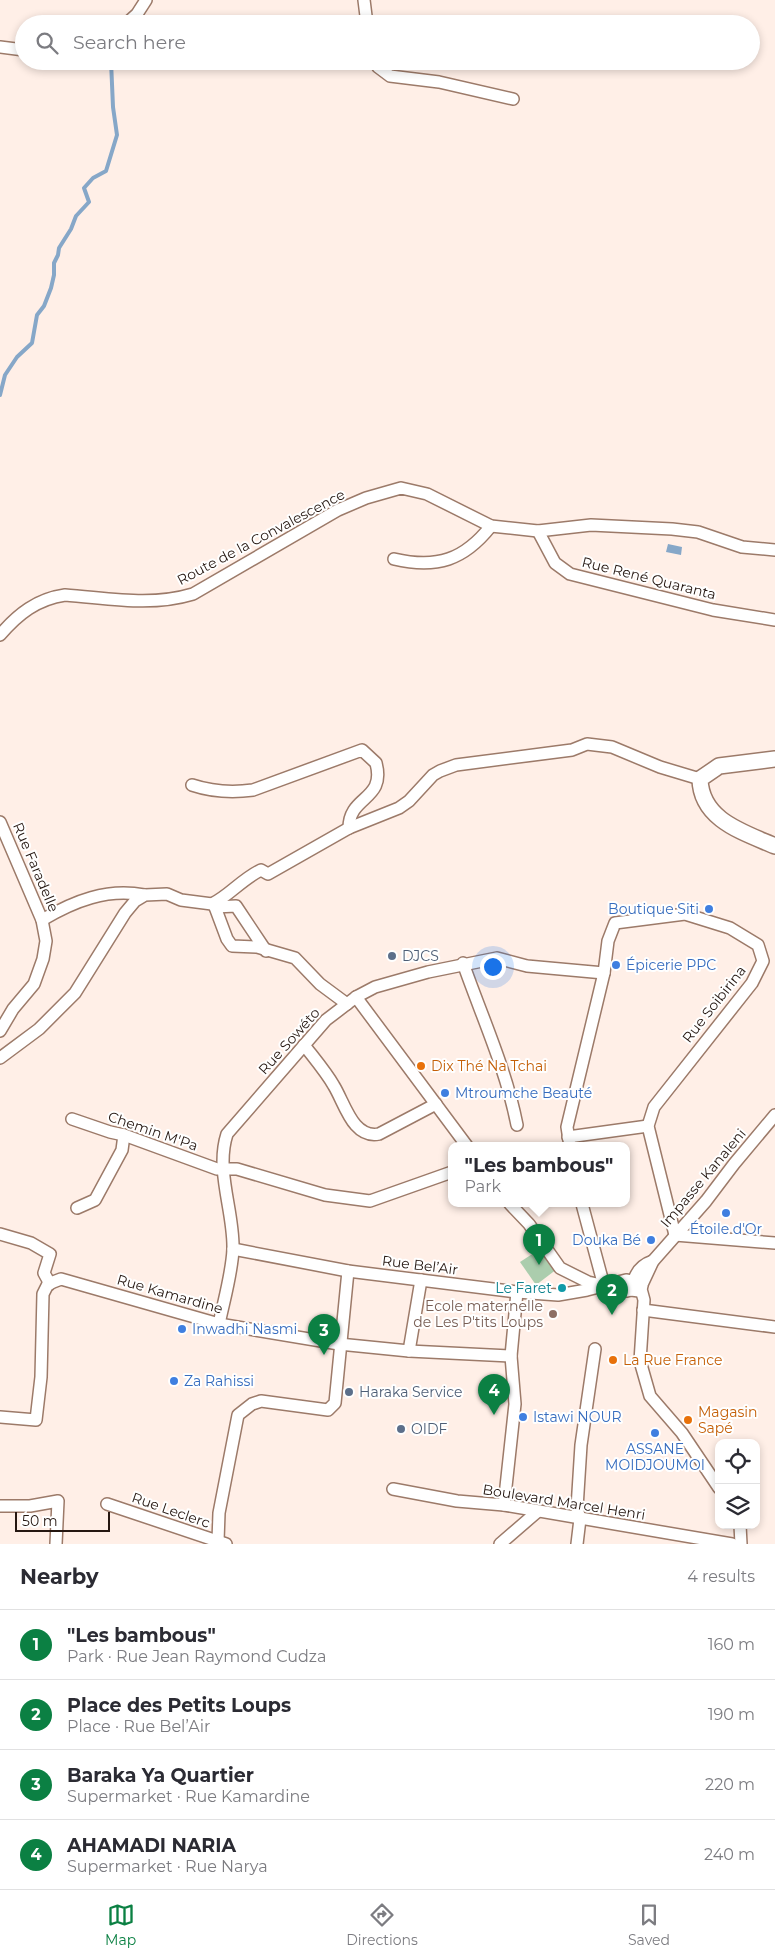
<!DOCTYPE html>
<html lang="en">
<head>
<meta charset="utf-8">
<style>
  body { margin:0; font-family:Montserrat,sans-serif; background:#f2f2f3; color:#2b2b33 }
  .controls { position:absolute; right:15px; bottom:15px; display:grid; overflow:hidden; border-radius:10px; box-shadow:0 2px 8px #0003 }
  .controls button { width:45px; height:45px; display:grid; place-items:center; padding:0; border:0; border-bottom:1px solid #e1e1e2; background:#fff; color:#2b2b33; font:25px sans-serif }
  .scale { position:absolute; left:15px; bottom:12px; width:95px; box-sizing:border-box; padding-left:5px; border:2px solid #251711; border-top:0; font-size:14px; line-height:18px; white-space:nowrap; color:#251711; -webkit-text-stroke:4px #fff; paint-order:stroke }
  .you { position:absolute; left:492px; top:966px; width:18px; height:18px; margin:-12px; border:4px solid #fff; border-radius:50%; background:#1a73e8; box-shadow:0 0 0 8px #1a73e833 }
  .badge { display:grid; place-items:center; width:32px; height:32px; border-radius:50%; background:#0b8043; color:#fff; font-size:16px; font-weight:700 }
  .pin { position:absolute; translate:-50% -41px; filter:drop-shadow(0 1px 2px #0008) }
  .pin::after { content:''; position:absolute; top:26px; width:18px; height:15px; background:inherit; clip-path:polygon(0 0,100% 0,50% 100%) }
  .popup { position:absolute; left:448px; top:1142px; width:182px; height:65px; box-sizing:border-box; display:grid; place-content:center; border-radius:10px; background:#fff; filter:drop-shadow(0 1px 4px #0005); font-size:16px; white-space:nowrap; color:#7c7c81 }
  .popup b { font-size:19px; color:#2b2b33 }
  .popup::after { content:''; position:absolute; left:50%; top:100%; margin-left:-10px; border:10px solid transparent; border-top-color:#fff }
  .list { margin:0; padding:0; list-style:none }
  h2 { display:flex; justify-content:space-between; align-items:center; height:65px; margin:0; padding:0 20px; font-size:21px }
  h2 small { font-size:16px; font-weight:400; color:#7c7c81 }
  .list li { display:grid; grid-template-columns:32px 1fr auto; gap:15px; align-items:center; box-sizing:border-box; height:70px; padding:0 20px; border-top:1px solid #e1e1e2 }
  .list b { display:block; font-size:19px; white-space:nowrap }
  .list p { margin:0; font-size:16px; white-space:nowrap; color:#7c7c81 }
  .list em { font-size:16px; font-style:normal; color:#7c7c81 }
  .icon { flex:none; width:28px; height:28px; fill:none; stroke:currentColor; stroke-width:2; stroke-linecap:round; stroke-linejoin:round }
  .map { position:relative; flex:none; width:775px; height:1544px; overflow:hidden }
  .search { position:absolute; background:#fff; box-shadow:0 2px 8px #0003; left:15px; right:15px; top:15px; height:55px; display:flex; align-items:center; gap:12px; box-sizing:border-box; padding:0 18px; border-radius:28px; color:#7c7c81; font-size:19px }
  .sheet { height:345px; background:#fff }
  nav { display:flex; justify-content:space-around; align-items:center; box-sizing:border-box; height:70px; border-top:1px solid #e1e1e2; background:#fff; font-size:14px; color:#7c7c81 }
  nav a { display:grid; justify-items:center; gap:2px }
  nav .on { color:#0b8043 }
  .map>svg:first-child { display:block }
  .green { fill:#abcdad }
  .water { fill:#86a7c8 }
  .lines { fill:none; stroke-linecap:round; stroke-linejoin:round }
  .stream { stroke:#86a7c8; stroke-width:4 }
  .minor-casing { stroke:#9c7a69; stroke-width:14 }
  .secondary-casing { stroke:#9c7a69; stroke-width:18 }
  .minor { stroke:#fff; stroke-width:11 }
  .secondary { stroke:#fff; stroke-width:15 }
  .shop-dot { fill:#3f7fe0; stroke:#fff; stroke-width:2 }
  .service-dot { fill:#5c6f8a; stroke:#fff; stroke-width:2 }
  .food-dot { fill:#e8710a; stroke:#fff; stroke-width:2 }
  .culture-dot { fill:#0f9aa8; stroke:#fff; stroke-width:2 }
  .education-dot { fill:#8d6e63; stroke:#fff; stroke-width:2 }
  .labels { text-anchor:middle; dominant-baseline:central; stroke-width:4; stroke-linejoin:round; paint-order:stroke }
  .street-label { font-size:14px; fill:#251711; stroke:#fff }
  .shop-label { font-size:14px; fill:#366cbe; stroke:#fff; text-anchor:start }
  .service-label { font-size:14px; fill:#4e5e75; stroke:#fff; text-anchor:start }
  .food-label { font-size:14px; fill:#c56008; stroke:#fff; text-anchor:start }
  .culture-label { font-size:14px; fill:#0d838f; stroke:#fff; text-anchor:end }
  .education-label { font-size:14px; fill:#785e54; stroke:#fff; text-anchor:end }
</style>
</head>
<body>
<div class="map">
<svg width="775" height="1544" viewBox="0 0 775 1544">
  <rect width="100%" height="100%" fill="#ffefe7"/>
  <polygon class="green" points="543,1247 557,1269 536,1285 520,1262"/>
  <polygon class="water" points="668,544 682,547 681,555 666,552"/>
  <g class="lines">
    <polyline class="stream" points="0,395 5,375 17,357 32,343 37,315 44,306 51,288 54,275 54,263 58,255 59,248 71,229 76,216 89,202 84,188 93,178 106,171 117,135 113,107 111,61"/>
    <defs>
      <g id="minor">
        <polyline points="364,0 367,24"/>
        <polyline points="126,24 137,14 146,0"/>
        <polyline points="0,47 24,50"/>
        <polyline points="375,61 378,67 390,76 439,82 513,99"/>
        <polyline points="538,531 555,563 570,574 713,610 775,620"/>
        <path d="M394,559c43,10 70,1 97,-33"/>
        <path d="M0,635c18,-21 37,-36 65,-40 43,3 85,12 128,-1l145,-84 28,-12 35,-10 26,6 64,32 47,5 53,-6 81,4 26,3 44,15 33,3"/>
        <path d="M192,785c21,7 39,8 61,5l109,-40 14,13c10,38 -27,32 -27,65"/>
        <polyline points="0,822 42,920 46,941 43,959 34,984 13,1009 0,1031"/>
        <path d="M212,904c18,-9 30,-25 49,-34l7,4 81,-46 50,-20 10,-7 24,-26 7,-4 16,-6 116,-15 15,-6 25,3 48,20 40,12"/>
        <polyline points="215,907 236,906 266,951"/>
        <path d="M42,920c32,-19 65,-32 102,-25"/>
        <path d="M463,963c19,54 43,106 54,162"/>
        <polyline points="356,997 467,1146"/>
        <path d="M304,1045c10,13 22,27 30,41 11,18 19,53 45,48l57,-30"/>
        <polyline points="0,1058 39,1029 75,993 125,913 135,901 145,895 167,894 181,900 212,904 215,907 227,939 232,946 257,947 295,958 320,984 347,1004"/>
        <polyline points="72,1119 110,1132 124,1135 217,1169 237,1169 325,1195 370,1201 452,1172"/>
        <polyline points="568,1137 648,1126"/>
        <polyline points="570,1146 567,1127 604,973 608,941 615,923 685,914 730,928 758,945 763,961 752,983 654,1107 648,1126 675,1235 775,1243"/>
        <polyline points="510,1204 529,1224 560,1268 588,1282 627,1291 631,1290"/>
        <polyline points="582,1204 604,1286"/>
        <polyline points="77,1208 95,1200 122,1150 124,1135"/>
        <polyline points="0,1234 31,1243 50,1254 44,1273 50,1284"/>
        <polyline points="233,1249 348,1271 517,1292 558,1295 587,1290 626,1280 632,1281"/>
        <path d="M634,1280c3,-10 10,-16 19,-19"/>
        <polyline points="642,1286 637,1280 632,1281 629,1285 631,1290 639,1291 653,1261 706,1201 734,1164 775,1115"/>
        <polyline points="641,1289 644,1300 640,1361 650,1396 682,1433 719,1488"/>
        <polyline points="643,1310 775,1327"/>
        <path d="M219,1324c5,-24 13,-51 14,-75 1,-38 -18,-78 -6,-115l99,-114 30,-23 19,-10 53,-15 69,-14 30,8 77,7"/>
        <polyline points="409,1351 421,1280"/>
        <polyline points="0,1417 36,1420 41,1377 43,1294 48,1284 61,1279 219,1324 339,1344 409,1351 511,1356"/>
        <polyline points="393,1489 457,1501 504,1505 732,1544"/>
        <polyline points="107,1504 226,1544"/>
        <polyline points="504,1505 515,1404 511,1356 517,1292"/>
        <polyline points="0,1506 30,1506 58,1501 56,1544"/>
        <polyline points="740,1525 741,1544"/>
        <polyline points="218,1541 219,1513 238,1415 252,1404 261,1401 328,1410 335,1403 348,1271"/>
        <polyline points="500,1544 537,1512"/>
        <polyline points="577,1544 580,1519 577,1508 581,1445 595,1349"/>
      </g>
      <path id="secondary" d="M775,759l-56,7 -19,13c1,41 43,53 75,67"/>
    </defs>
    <use href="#minor" class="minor-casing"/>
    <use href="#secondary" class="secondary-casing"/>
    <use href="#minor" class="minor"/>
    <use href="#secondary" class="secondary"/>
  </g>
  <g class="shop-dot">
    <circle cx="709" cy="909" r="5"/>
    <circle cx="616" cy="965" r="5"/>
    <circle cx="445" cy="1093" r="5"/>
    <circle cx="726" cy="1213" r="5"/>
    <circle cx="651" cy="1240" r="5"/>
    <circle cx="182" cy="1329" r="5"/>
    <circle cx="174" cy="1381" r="5"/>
    <circle cx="523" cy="1417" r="5"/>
    <circle cx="655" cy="1433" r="5"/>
  </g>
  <g class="service-dot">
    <circle cx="392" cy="956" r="5"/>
    <circle cx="349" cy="1392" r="5"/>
    <circle cx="401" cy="1429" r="5"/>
  </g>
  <g class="food-dot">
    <circle cx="421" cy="1066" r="5"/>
    <circle cx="613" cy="1360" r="5"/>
    <circle cx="688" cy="1420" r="5"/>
  </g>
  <circle class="culture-dot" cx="562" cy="1288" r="5"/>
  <circle class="education-dot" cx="553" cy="1314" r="5"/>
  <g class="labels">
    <g class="street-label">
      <text transform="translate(261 537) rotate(-28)">Route de la Convalescence</text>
      <text transform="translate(649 578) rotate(14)">Rue René Quaranta</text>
      <text transform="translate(36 867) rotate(67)">Rue Faradelle</text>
      <text transform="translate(714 1004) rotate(-52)">Rue Soibirina</text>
      <text transform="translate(289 1041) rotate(-48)">Rue Sowéto</text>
      <text transform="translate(153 1131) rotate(19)">Chemin M'Pa</text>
      <text transform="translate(703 1178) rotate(-50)">Impasse Kanaleni</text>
      <text transform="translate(420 1265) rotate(7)">Rue Bel’Air</text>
      <text transform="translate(170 1294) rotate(16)">Rue Kamardine</text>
      <text transform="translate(564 1502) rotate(9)">Boulevard Marcel Henri</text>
      <text transform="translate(171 1510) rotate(19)">Rue Leclerc</text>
    </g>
    <g class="shop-label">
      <text x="699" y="909" text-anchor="end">Boutique Siti</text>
      <text x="626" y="965">Épicerie PPC</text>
      <text x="455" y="1093">Mtroumche Beauté</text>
      <text x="726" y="1229" text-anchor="middle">Étoile d'Or</text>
      <text x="641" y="1240" text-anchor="end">Douka Bé</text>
      <text x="192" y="1329">Inwadhi Nasmi</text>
      <text x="184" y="1381">Za Rahissi</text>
      <text x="533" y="1417">Istawi NOUR</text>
      <text x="655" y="1449" text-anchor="middle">ASSANE<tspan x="655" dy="16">MOIDJOUMOI</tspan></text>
    </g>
    <g class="service-label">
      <text x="402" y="956">DJCS</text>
      <text x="359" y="1392">Haraka Service</text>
      <text x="411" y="1429">OIDF</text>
    </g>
    <g class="food-label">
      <text x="431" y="1066">Dix Thé Na Tchai</text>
      <text x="623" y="1360">La Rue France</text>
      <text x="698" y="1412">Magasin<tspan x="698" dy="16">Sapé</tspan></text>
    </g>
    <g class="culture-label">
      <text x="552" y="1288">Le Faret</text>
    </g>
    <g class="education-label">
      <text x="543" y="1306">Ecole maternelle<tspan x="543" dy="16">de Les P'tits Loups</tspan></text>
    </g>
  </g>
</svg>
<div class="controls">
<button><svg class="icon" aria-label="locate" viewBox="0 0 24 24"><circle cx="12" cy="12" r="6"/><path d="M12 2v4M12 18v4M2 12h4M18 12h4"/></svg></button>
<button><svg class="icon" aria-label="layers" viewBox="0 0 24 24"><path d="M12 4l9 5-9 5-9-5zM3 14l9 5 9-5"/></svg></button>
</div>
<div class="scale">50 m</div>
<div class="you"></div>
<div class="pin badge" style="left:539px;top:1265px">1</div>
<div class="popup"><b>&quot;Les bambous&quot;</b>Park</div>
<div class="pin badge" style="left:612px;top:1315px">2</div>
<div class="pin badge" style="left:324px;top:1355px">3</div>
<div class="pin badge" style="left:494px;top:1415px">4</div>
<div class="search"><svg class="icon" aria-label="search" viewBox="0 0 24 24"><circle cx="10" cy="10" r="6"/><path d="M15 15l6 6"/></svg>Search here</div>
</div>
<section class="sheet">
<h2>Nearby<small>4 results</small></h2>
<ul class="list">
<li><span class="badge">1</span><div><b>&quot;Les bambous&quot;</b><p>Park · Rue Jean Raymond Cudza</p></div><em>160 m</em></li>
<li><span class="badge">2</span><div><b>Place des Petits Loups</b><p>Place · Rue Bel’Air</p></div><em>190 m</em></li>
<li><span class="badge">3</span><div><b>Baraka Ya Quartier</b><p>Supermarket · Rue Kamardine</p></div><em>220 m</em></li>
<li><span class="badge">4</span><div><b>AHAMADI NARIA</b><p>Supermarket · Rue Narya</p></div><em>240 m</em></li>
</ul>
</section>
<nav>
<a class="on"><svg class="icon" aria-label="map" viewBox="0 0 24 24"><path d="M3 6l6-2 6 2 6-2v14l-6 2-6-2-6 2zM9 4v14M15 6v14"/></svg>Map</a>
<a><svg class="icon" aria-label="directions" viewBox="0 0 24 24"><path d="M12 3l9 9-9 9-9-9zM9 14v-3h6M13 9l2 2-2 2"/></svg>Directions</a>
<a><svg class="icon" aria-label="saved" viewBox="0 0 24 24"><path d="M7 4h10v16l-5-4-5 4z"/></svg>Saved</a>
</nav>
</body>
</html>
